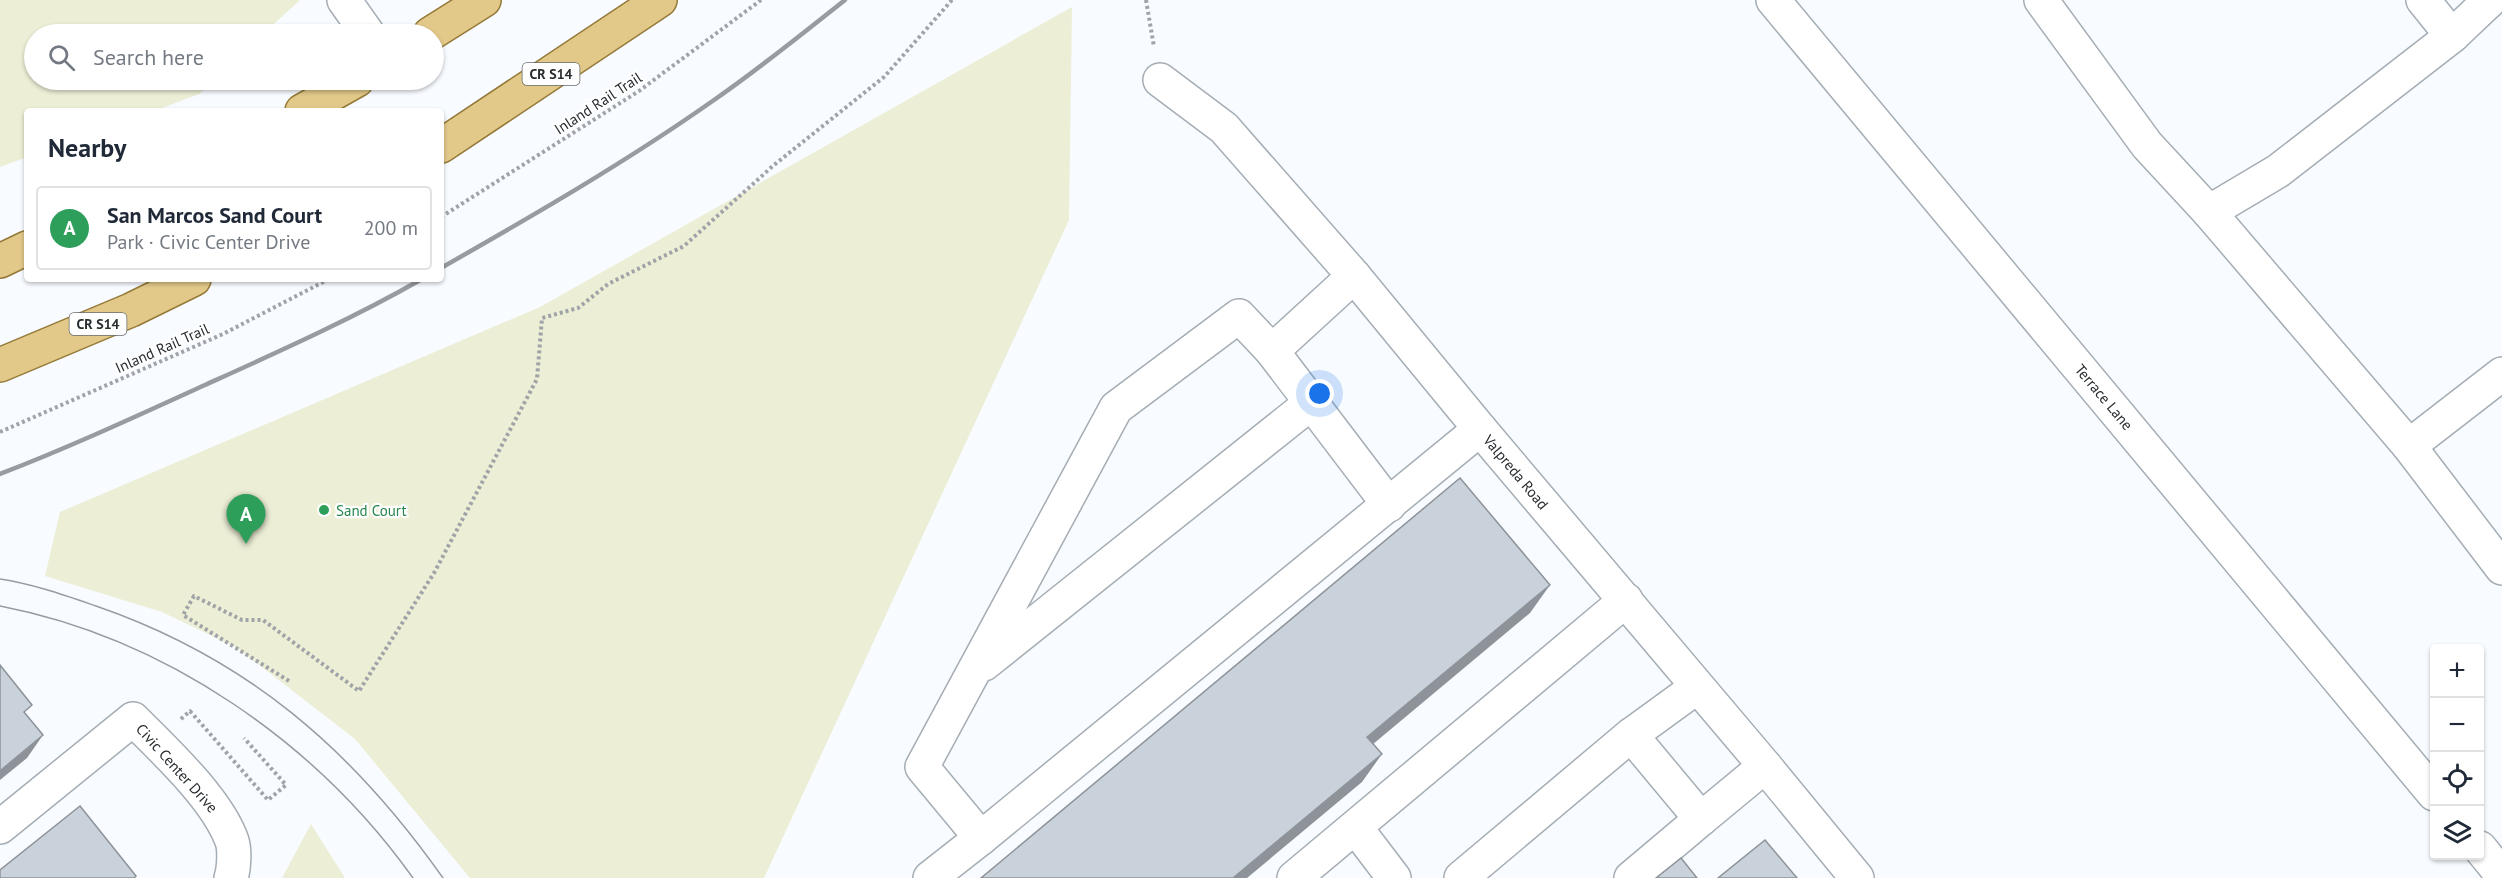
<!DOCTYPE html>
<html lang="en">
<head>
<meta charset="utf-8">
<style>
  body { margin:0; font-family:"PT Sans",sans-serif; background:#f6f6f7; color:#1f2937 }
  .controls { position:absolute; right:18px; bottom:18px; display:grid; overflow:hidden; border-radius:6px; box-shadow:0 2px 4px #0004 }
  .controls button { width:54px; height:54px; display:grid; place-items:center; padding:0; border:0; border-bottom:2px solid #e0e1e3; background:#fff; color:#1f2937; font:30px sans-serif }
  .you { position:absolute; left:1320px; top:394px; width:21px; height:21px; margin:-15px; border:4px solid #fff; border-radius:50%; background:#1a73e8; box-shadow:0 0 0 9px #1a73e833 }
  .badge { display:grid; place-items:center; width:39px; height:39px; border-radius:50%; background:#0b8043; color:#fff; font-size:20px; font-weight:700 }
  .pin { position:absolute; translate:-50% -50px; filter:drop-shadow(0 2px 3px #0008) }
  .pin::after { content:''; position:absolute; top:32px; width:21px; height:18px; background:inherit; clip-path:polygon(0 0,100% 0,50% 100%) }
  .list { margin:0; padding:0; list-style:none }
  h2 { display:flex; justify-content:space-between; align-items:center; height:78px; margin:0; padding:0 24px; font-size:26px }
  h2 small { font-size:20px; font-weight:400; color:#747a83 }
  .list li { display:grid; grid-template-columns:39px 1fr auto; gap:18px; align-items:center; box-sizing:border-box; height:84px; margin:0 12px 12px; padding:0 12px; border:2px solid #e0e1e3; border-radius:6px }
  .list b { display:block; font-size:22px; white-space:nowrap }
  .list p { margin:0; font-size:20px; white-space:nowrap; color:#747a83 }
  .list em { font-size:20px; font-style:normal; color:#747a83 }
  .icon { flex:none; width:33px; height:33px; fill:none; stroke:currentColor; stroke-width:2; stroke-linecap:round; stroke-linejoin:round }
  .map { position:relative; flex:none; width:2502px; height:878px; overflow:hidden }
  .search { position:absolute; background:#fff; box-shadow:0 2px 4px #0004; left:24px; top:24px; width:420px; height:66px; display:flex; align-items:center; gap:15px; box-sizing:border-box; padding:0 21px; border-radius:33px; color:#747a83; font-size:22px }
  .panel { position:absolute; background:#fff; box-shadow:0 2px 4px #0004; left:24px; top:108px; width:420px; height:174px; border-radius:6px }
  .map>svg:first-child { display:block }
  .green { fill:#eceed5 }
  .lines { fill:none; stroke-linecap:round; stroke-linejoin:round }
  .minor-casing { stroke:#a5adb4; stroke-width:36 }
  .major-casing { stroke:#957a37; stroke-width:36 }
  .path { stroke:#a0a3a7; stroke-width:4; stroke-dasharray:3 3; stroke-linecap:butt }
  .minor { stroke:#fff; stroke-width:33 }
  .major { stroke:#e2c889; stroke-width:33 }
  .tram { stroke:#989b9f; stroke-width:1.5 }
  .rail { stroke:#989b9f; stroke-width:4.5 }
  .shaded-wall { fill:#8d9399 }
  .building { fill:#c9d2da; stroke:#8d9399; stroke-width:1.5 }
  .leisure-dot { fill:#2e9e5b; stroke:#fff; stroke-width:2 }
  .labels { text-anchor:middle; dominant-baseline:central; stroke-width:4.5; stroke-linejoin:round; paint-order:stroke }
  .shield { fill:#fff; stroke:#686b6d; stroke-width:1.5 }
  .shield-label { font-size:14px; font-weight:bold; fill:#282c2f }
  .street-label { font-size:15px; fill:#282c2f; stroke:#fff }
  .leisure-label { font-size:15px; fill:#27864d; stroke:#fff; text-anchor:start }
</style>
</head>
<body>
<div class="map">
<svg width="2502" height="878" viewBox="0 0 2502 878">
  <rect width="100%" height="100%" fill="#f8fbff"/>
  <g class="green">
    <polygon points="0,0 300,0 263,34 34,34 34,80 215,80 199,94 154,111 27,111 27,157 0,167"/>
    <polygon points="1072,7 1069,220 764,878 470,878 355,739 237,648 162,612 45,576 60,512 540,307"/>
    <polygon points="311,824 345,878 282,878"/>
  </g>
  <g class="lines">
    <defs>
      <g id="minor">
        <polyline points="344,0 368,34"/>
        <polyline points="1773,0 2434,794"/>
        <polyline points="2041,0 2147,145 2209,212 2409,446 2502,568"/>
        <polyline points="2423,0 2452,36"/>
        <polyline points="1160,80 1224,128 1354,276 1480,429 1765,766 1857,878"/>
        <polyline points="2209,212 2278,171 2452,36 2490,0"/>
        <polyline points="1354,276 1272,351 1239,316 1116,408 922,767 981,838 1480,429"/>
        <polyline points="1272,351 1389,505"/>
        <polyline points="2409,446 2502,374"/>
        <polyline points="984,664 1311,403"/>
        <polyline points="1631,735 1701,819 1765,766"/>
        <path d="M0,827l133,-108c32,32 84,80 99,122 3,9 2,28 -1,37"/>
        <polyline points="1356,828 1394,878"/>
        <polyline points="2480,848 2502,875"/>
        <polyline points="930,878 981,838"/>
        <polyline points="1294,878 1626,600"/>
        <polyline points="1461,878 1631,735 1697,687"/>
        <polyline points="1631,878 1701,819"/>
      </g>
      <g id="major">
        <polyline points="430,34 484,0"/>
        <polyline points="302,111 357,80"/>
        <polyline points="441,146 660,0"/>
        <polyline points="0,261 27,248"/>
        <polyline points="0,365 131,310 194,279"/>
      </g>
    </defs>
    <use href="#minor" class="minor-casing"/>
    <use href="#major" class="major-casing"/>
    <g class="path">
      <polyline points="1146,0 1154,47"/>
      <polyline points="441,217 639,91 761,0"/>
      <polyline points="0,432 223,334 329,279"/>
      <polyline points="289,681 183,615 194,596 242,620 263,620 359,691 434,573 537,379 542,318 578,308 608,284 684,246 774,165 884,77 952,0"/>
      <polyline points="181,719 190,711 268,800 286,785 244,738"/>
    </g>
    <use href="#minor" class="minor"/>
    <use href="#major" class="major"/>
    <g class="tram">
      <path d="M0,579c33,5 64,16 96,27 151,52 256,143 347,272"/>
      <path d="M0,606c165,32 316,136 413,272"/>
    </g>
    <g class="rail">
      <path d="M441,268c93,-53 185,-106 273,-168 45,-31 88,-66 131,-100"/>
      <path d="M0,474c70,-27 137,-58 205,-89 73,-33 147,-66 217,-106"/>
    </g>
  </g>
  <g class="shaded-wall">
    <polygon points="1550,585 1530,613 1348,765 1367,737"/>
    <polygon points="43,735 27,758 0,780 0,771"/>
    <polygon points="1382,754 1362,782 1247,878 1233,878"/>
  </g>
  <g class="building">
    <polygon points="1460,478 1550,585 1367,737 1382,754 1233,878 981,878"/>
    <polygon points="0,665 32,705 24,712 43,735 0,771"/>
    <polygon points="80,806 136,876 134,878 0,878 0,870"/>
    <polygon points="1765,840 1797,878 1718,878"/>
    <polygon points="1681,858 1697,878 1656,878"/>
  </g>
  <circle class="leisure-dot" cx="324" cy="510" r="6"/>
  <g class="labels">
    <g class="shield">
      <rect x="522.5" y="63" width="57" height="22" rx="4.5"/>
      <rect x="69.5" y="313" width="57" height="22" rx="4.5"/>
    </g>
    <g class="shield-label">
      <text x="551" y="74">CR S14</text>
      <text x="98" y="324">CR S14</text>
    </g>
    <g class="street-label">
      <text transform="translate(598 103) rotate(-33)">Inland Rail Trail</text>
      <text transform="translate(162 348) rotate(-24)">Inland Rail Trail</text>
      <text transform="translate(2104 397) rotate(50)">Terrace Lane</text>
      <text transform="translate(1516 472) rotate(50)">Valpreda Road</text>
      <text transform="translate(177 768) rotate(48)">Civic Center Drive</text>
    </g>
    <g class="leisure-label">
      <text x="336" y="510">Sand Court</text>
    </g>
  </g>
</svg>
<div class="controls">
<button>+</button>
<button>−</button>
<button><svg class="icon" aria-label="locate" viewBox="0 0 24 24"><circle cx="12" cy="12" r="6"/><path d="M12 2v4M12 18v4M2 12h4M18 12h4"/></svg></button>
<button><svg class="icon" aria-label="layers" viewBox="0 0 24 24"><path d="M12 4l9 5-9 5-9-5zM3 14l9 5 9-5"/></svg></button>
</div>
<div class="you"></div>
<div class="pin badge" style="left:246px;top:544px;background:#2e9e5b">A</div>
<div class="search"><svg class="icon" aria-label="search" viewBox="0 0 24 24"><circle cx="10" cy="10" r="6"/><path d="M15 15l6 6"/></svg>Search here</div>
<section class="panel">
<h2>Nearby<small></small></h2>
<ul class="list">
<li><span class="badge" style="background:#2e9e5b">A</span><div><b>San Marcos Sand Court</b><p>Park · Civic Center Drive</p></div><em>200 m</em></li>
</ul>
</section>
</div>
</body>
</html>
